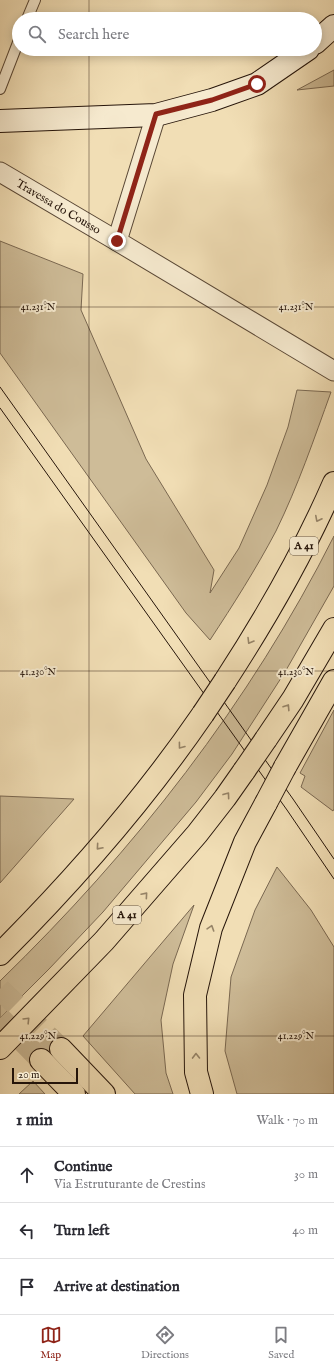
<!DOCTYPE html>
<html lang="en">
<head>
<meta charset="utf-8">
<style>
  body { margin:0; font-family:"IM FELL English",serif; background:#f7f7f7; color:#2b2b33 }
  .scale { position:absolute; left:12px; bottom:10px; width:66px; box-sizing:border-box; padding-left:4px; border:2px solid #26150a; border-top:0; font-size:11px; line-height:14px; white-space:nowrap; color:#26150a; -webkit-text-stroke:3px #f6eacf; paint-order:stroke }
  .stop { position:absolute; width:12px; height:12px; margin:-9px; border:3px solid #8f2418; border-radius:50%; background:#fff }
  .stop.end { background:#8f2418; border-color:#fff; box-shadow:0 1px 4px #0008 }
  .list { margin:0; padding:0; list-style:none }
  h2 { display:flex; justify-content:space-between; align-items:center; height:52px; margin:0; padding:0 16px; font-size:17px }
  h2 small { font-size:13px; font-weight:400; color:#7c7c81 }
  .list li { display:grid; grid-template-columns:26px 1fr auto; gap:12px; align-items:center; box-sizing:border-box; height:56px; padding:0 16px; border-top:1px solid #e1e1e2 }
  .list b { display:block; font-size:15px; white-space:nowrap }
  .list p { margin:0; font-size:13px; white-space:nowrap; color:#7c7c81 }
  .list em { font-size:13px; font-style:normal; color:#7c7c81 }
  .icon { flex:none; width:22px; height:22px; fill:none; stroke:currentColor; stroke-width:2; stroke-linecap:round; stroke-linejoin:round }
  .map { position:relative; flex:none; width:334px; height:1094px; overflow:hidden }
  .search { position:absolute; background:#fff; box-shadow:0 2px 10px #0003; left:12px; right:12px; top:12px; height:44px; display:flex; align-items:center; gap:10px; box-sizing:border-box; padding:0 14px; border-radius:22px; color:#7c7c81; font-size:15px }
  .sheet { height:220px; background:#fff }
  nav { display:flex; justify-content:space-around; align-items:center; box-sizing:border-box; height:56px; border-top:1px solid #e1e1e2; background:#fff; font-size:11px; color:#7c7c81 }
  nav a { display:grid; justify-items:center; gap:2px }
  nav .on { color:#8f2418 }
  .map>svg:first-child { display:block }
  .green { fill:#cebc98; stroke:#7a6851 }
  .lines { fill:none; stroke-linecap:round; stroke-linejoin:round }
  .highway-tunnel { stroke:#c8b693; stroke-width:22; stroke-dasharray:22 11; stroke-linecap:butt }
  .lane-casing { stroke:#594735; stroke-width:12 }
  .street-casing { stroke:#594735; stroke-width:21 }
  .secondary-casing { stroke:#26150a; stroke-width:24 }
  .highway-casing { stroke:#26150a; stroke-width:24 }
  .lane { stroke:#f6eacf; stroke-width:10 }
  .street { stroke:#f6eacf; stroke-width:19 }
  .secondary { stroke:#f6eacf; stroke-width:22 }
  .highway { stroke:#f1deb5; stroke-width:22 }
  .tram { stroke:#26150a; stroke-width:1 }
  .highway-bridge-casing { stroke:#26150a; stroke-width:24; stroke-linecap:butt }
  .highway-bridge { stroke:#f1deb5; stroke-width:22 }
  .oneway { stroke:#968468 }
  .route { stroke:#8f2418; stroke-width:5 }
  .ticks { fill:none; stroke:#26150a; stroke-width:1; stroke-opacity:0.45 }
  .labels { text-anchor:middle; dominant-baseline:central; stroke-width:4; stroke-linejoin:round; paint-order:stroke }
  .shield { fill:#f6eacf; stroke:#645545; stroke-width:1 }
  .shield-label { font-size:11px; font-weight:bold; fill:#26150a }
  .street-label { font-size:12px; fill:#26150a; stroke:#f6eacf }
  .ticks-label { font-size:10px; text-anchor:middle; fill:#26150a; stroke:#f6eacf; stroke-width:4; stroke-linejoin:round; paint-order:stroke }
</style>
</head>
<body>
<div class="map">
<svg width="334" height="1094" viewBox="0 0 334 1094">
  <rect width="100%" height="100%" fill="#f1deb5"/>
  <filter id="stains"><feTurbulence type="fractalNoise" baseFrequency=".005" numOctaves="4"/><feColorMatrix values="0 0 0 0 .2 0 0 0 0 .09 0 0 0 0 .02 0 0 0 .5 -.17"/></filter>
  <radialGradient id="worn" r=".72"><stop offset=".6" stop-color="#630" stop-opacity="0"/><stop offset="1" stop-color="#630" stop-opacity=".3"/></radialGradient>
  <g class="green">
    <polygon points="334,70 334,86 297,90"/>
    <path d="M0,241l83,33 -2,36 65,149 68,111 -4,23 29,-45 28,-63 21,-58 9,-37 34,2c-17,47 -33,94 -55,139 -20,38 -43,74 -66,109l-24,-27 -186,-260z"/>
    <path d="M334,536v50l-49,86 -53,82 -36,48 -93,110 -54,57 -49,49v-37c134,-130 250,-278 334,-445z"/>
    <polygon points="334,710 334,809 333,811 301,787 305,776 300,773"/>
    <polygon points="0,796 74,799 0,883"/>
    <polygon points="277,867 311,910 334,947 334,1094 237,1094 225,1051 231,977 255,910"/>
    <polygon points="194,905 173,964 161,1020 166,1073 173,1094 135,1094 83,1036"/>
    <polygon points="33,1081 45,1094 19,1094"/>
  </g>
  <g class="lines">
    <g class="highway-tunnel">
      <polyline points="0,989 61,1049"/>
      <polyline points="0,1018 41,1060"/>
    </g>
    <defs>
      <g id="lane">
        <polyline points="27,19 35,0"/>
        <polyline points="0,89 19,40"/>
      </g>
      <g id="street">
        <polyline points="156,115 117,241 334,371"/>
        <path id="s1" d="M0,172l117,69"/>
      </g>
      <g id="secondary">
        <polyline points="315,43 334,26"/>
        <polyline points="0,121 156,115 212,100 257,84 308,49"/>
      </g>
      <g id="highway">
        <path d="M225,681c41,-63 79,-129 109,-198"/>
        <polyline points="266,739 293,699 334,629"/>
        <polyline points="285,767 334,681"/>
        <path d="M0,954c74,-74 144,-154 203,-240"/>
        <polyline points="0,1048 104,941 197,834 225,798 244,771"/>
        <polyline points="61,1049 104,1094"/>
        <polyline points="41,1060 74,1094"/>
        <polyline points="202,1094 196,1072 195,995 211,928 245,842 266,803"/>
      </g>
    </defs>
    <use href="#lane" class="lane-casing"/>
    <use href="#street" class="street-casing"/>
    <use href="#secondary" class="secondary-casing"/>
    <use href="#highway" class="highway-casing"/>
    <use href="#lane" class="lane"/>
    <use href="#street" class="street"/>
    <use href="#secondary" class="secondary"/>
    <use href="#highway" class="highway"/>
    <g class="tram">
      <polyline points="0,387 293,799 334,859"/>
      <polyline points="0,408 287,810 334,879"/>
    </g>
    <defs>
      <g id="highway-bridge">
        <polyline points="203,714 225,681"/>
        <polyline points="244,771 266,739"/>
        <polyline points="266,803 285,767"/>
      </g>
    </defs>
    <use href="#highway-bridge" class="highway-bridge-casing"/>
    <use href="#highway-bridge" class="highway-bridge"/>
  </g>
  <defs><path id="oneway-chevron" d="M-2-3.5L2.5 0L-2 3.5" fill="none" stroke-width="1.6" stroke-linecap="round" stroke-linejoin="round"/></defs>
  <g class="oneway">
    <use href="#oneway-chevron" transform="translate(318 519) rotate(117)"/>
    <use href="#oneway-chevron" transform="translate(250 641) rotate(121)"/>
    <use href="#oneway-chevron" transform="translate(287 707) rotate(-57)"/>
    <use href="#oneway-chevron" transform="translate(181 746) rotate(127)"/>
    <use href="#oneway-chevron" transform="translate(227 795) rotate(-54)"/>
    <use href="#oneway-chevron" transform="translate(99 847) rotate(131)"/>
    <use href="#oneway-chevron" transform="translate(145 895) rotate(-49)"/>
    <use href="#oneway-chevron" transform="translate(211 928) rotate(-72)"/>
    <use href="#oneway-chevron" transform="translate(27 1020) rotate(-46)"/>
    <use href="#oneway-chevron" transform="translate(196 1056) rotate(-91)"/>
  </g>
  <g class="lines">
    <polyline class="route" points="117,241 156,114 212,100 257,84"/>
  </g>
  <path class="ticks" d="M89,0v19M89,49v1045M0,307h334M0,671h334M0,1036h334"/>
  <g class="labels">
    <g class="shield">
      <rect x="290" y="537" width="28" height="18" rx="3"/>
      <rect x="113" y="906" width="28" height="18" rx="3"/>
    </g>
    <g class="shield-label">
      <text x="304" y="546">A 41</text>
      <text x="127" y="915">A 41</text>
    </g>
    <g class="street-label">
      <text stroke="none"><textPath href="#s1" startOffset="68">Travessa do Cousso</textPath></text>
    </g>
  </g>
  <g class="ticks-label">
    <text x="38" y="310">41.231°N</text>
    <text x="296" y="310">41.231°N</text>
    <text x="38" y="675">41.230°N</text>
    <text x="296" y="675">41.230°N</text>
    <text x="38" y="1039">41.229°N</text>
    <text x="296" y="1039">41.229°N</text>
  </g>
  <rect width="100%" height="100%" filter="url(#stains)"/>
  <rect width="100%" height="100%" fill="url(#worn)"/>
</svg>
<div class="scale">20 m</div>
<div class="stop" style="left:257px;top:84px"></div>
<div class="stop end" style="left:117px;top:241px"></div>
<div class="search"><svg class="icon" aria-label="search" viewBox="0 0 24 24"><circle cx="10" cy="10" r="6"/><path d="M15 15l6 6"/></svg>Search here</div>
</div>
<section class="sheet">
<h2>1 min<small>Walk · 70 m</small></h2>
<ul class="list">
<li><svg class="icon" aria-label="ahead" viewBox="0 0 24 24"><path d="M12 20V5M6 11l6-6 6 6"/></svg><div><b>Continue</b><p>Via Estruturante de Crestins</p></div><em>30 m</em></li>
<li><svg class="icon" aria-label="left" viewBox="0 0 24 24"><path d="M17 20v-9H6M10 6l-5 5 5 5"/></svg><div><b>Turn left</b></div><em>40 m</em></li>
<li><svg class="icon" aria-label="arrive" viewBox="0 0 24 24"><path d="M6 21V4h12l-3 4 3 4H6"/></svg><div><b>Arrive at destination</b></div></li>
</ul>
</section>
<nav>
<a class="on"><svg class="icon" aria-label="map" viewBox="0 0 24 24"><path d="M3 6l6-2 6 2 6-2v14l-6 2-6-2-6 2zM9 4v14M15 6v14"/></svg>Map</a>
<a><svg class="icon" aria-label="directions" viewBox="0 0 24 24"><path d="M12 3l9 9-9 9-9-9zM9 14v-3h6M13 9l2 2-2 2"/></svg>Directions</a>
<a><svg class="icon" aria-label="saved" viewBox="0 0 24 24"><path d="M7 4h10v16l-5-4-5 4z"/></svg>Saved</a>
</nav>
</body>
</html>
